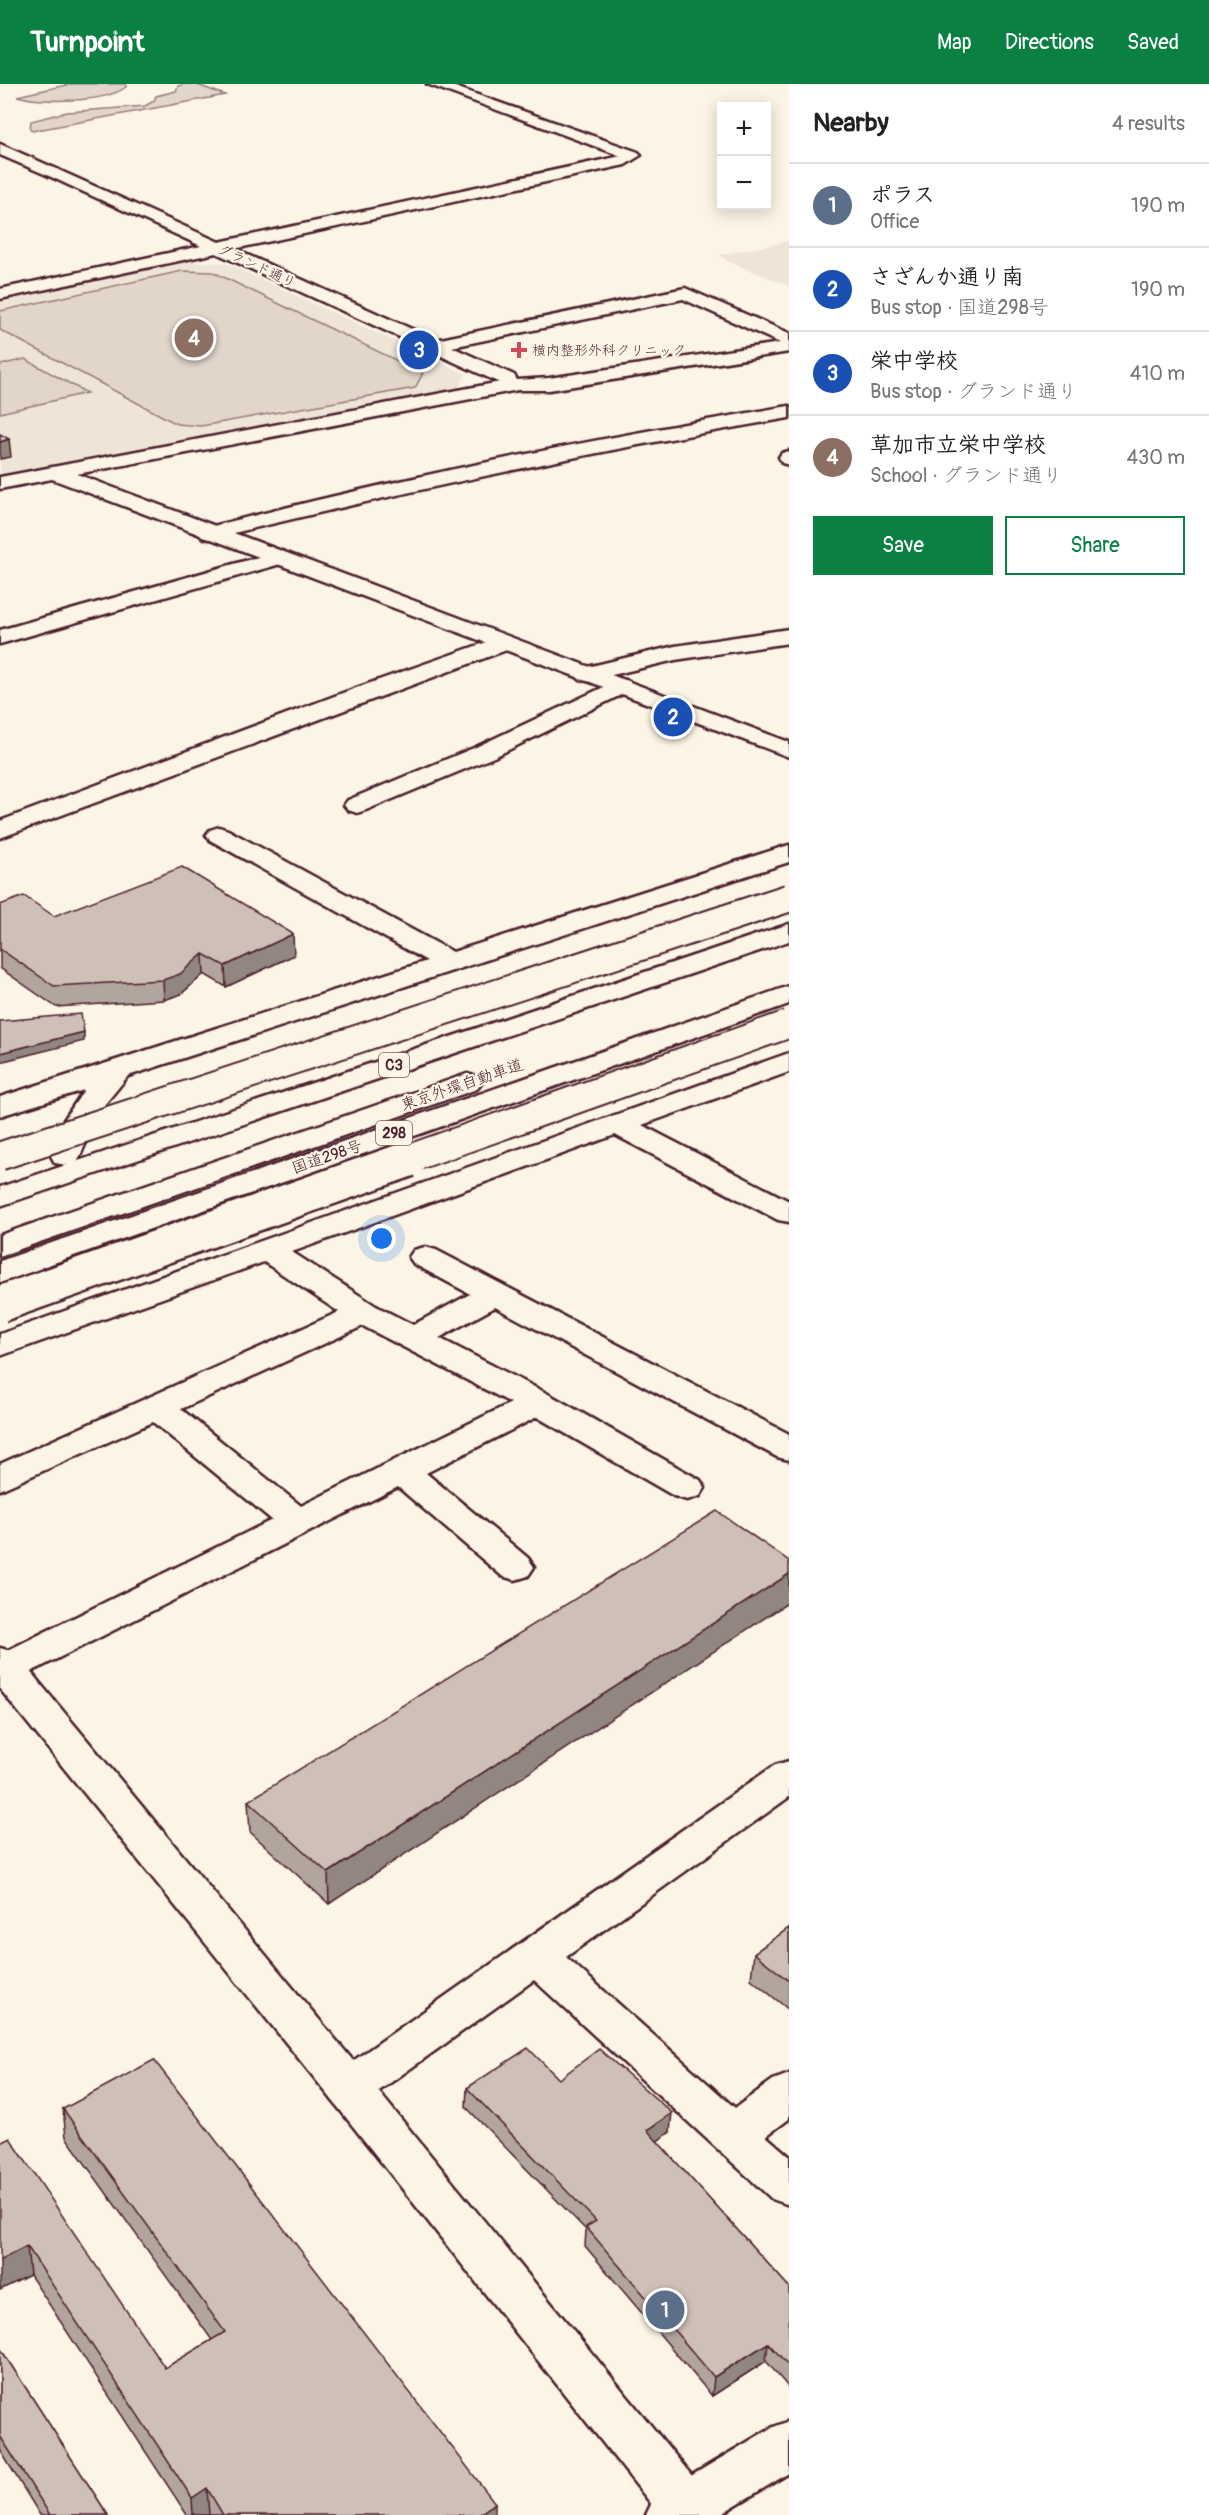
<!DOCTYPE html>
<html lang="en">
<head>
<meta charset="utf-8">
<style>
  body { margin:0; font-family:Pangolin,"Klee One",sans-serif; background:#f6f6f6; color:#222 }
  .controls { position:absolute; right:18px; top:18px; display:grid; overflow:hidden; border-radius:0px; box-shadow:0 3px 15px #0003 }
  .controls button { width:54px; height:54px; display:grid; place-items:center; padding:0; border:0; border-bottom:2px solid #e0e0e0; background:#fff; color:#222; font:30px sans-serif }
  .you { position:absolute; left:382px; top:1155px; width:21px; height:21px; margin:-15px; border:4px solid #fff; border-radius:50%; background:#1a73e8; box-shadow:0 0 0 9px #1a73e833 }
  .badge { display:grid; place-items:center; width:39px; height:39px; border-radius:50%; background:#0b8043; color:#fff; font-size:20px; font-weight:700 }
  .pin { position:absolute; translate:-50% -50%; border:3px solid #fff; box-shadow:0 2px 6px #0006 }
  .list { margin:0; padding:0; list-style:none }
  h2 { display:flex; justify-content:space-between; align-items:center; height:78px; margin:0; padding:0 24px; font-size:26px }
  h2 small { font-size:20px; font-weight:400; color:#767676 }
  .list li { display:grid; grid-template-columns:39px 1fr auto; gap:18px; align-items:center; box-sizing:border-box; height:84px; padding:0 24px; border-top:2px solid #e0e0e0 }
  .list b { display:block; font-size:22px; white-space:nowrap }
  .list p { margin:0; font-size:20px; white-space:nowrap; color:#767676 }
  .list em { font-size:20px; font-style:normal; color:#767676 }
  .actions { display:flex; gap:12px; padding:18px 24px }
  .actions a { flex:1; padding:14px 0; border:2px solid #0b8043; border-radius:0px; text-align:center; font-size:21px; color:#0b8043 }
  .actions .main { background:#0b8043; color:#fff }
  .map { position:relative; flex:none; width:789px; height:2431px; overflow:hidden }
  header { display:flex; align-items:center; gap:36px; box-sizing:border-box; height:84px; padding:0 30px; background:#0b8043; color:#fff }
  header strong { font-size:28px }
  nav { display:flex; gap:33px; margin-inline-start:auto; font-size:21px }
  main { display:flex }
  aside { flex:1; background:#fff }
  .map>svg:first-child { display:block }
  .built { fill:#eee5d7 }
  .green { fill:#e2d5ca; stroke:#967a7a; stroke-width:1.5 }
  .lines { fill:none; stroke-linecap:round; stroke-linejoin:round }
  .street-casing { stroke:#4a1f2b; stroke-width:5 }
  .secondary-casing { stroke:#4a1f2b; stroke-width:5 }
  .highway-casing { stroke:#4a1f2b; stroke-width:5 }
  .street { fill:#fcf5e5; fill-rule:evenodd }
  .secondary { fill:#fcf5e5; fill-rule:evenodd }
  .highway { fill:#fcf5e5; fill-rule:evenodd }
  .highway-bridge-far1-casing { stroke:#4a1f2b; stroke-width:31; stroke-linecap:butt }
  .highway-bridge-casing { stroke:#4a1f2b; stroke-width:40; stroke-linecap:butt }
  .highway-bridge-far1 { stroke:#fcf5e5; stroke-width:27 }
  .highway-bridge { stroke:#fcf5e5; stroke-width:35 }
  .wall { fill:#b2a59d; stroke:#4a1f2b; stroke-width:1.5 }
  .shaded-wall { fill:#918680; stroke:#4a1f2b; stroke-width:1.5 }
  .building { fill:#cfc0b7; stroke:#4a1f2b; stroke-width:1.5 }
  .poi-dot { fill:#d1495b; stroke:#fcf5e5; stroke-width:2 }
  .labels { text-anchor:middle; dominant-baseline:central; stroke-width:4.5; stroke-linejoin:round; paint-order:stroke }
  .far-street-label { font-size:14px; fill:#4a1f2b; stroke:#fcf5e5 }
  .far-poi-label { font-size:14px; fill:#4a1f2b; stroke:#fcf5e5; text-anchor:start }
  .shield { fill:#fcf5e5; stroke:#7f5f63; stroke-width:1.5 }
  .shield-label { font-size:15px; font-weight:bold; fill:#4a1f2b }
  .street-label { font-size:16px; fill:#4a1f2b; stroke:#fcf5e5 }
</style>
</head>
<body>
<header>
<strong>Turnpoint</strong>
<nav><a>Map</a><a>Directions</a><a>Saved</a></nav>
</header>
<main>
<div class="map">
<svg width="789" height="2431" viewBox="0 0 789 2431">
  <rect width="100%" height="100%" fill="#fcf5e5"/>
  <filter id="ink" filterUnits="userSpaceOnUse"><feTurbulence type="fractalNoise" baseFrequency=".0167" numOctaves="2"/><feDisplacementMap in="SourceGraphic" scale="12" xChannelSelector="R" yChannelSelector="G"/><feConvolveMatrix kernelMatrix="1 2 1 2 8 2 1 2 1" color-interpolation-filters="sRGB"/></filter>
  <g filter="url(#ink)">
    <g class="built">
      <polygon points="789,157 789,202 727,177 720,171"/>
      <polygon points="183,177 226,179 466,290 458,305 0,391 0,218"/>
    </g>
    <g class="green">
      <path d="M71,0h55v3c-21,16 -84,16 -109,9z"/>
      <polygon points="184,0 195,0 225,11 32,47 30,45 31,37 67,28 145,22 154,17 156,12 176,7 178,2"/>
      <polygon points="182,187 213,188 423,289 415,304 201,342 177,340 0,246 0,227"/>
      <polygon points="25,275 87,309 0,329 0,281"/>
    </g>
    <g class="lines">
      <defs>
        <g id="street">
          <path d="M427,0h20l191,68 3,3 -16,10 -391,84 202,91 249,-52 104,45v19l-240,38h-45l-4,-7 -284,-130 -216,46v-10l201,-43 -152,-70 -3,-3 8,-5 165,74 402,-86zM683,215l97,44 -231,35 -32,2 -3,-5 -62,-28z"/>
          <path d="M789,322v12c-195,33 -388,74 -580,121l-7,-2 -4,-4 4,-4c194,-51 389,-90 587,-123z"/>
          <polygon points="789,367 789,381 782,379 779,373 782,369"/>
          <polygon points="276,468 284,469 287,474 284,479 0,560 0,546"/>
          <polygon points="789,545 789,559 675,576 587,597 579,595 575,590 579,585 675,562"/>
          <polygon points="504,552 512,554 515,559 512,564 0,754 0,737 356,604"/>
          <polygon points="621,595 629,597 633,602 629,607 494,673 366,726 357,729 348,726 344,721 348,716 476,663"/>
          <polygon points="219,743 228,746 453,868 789,761 789,778 128,992 100,1026 77,1079 66,1081 55,1079 51,1072 64,1036 84,1006 0,1032 0,1013 427,877 210,756 206,751 210,746"/>
          <path d="M789,969v19l-147,53 147,76v21l-11,-2 -163,-85 -323,117 84,54 37,19 57,-31 -56,-30 -5,-7 5,-7 11,-3 11,3 353,184v26l-12,-3 -282,-150 -56,31 111,57 150,85 5,8 -5,8 -13,4 -13,-4 -137,-79 -111,56 102,85 6,9 -6,9 -13,4 -13,-4 -104,-89 -379,191 -14,4 -5,-2v-26l272,-134 -119,-98 -153,68v-26l339,-152 -75,-50 -264,94v-22zM363,1242l148,77 -210,103 -120,-97z"/>
          <polygon points="0,1178 72,1188 84,1191 88,1198 84,1205 72,1208 0,1198"/>
          <polygon points="789,1677 789,1713 566,1873 735,2024 773,1996 789,1990 789,2035 766,2052 789,2072 789,2121 772,2115 534,1896 365,2017 349,2023 333,2017 326,2004 333,1991 775,1681"/>
          <polygon points="789,2337 789,2389 719,2431 646,2431 654,2414 771,2344"/>
        </g>
        <g id="secondary">
          <polygon points="0,60 59,86 62,89 59,92 49,92 0,71"/>
          <polygon points="511,296 518,298 520,302 518,306 77,390 789,658 789,673 52,395 0,405 0,393"/>
          <polygon points="0,1564 14,1568 365,1991 710,2414 718,2431 660,2431 333,2017 0,1605"/>
        </g>
        <g id="highway">
          <polygon points="789,840 789,857 0,1122 0,1103"/>
          <polygon points="789,902 789,920 0,1198 0,1177"/>
          <polygon points="467,990 477,993 482,999 477,1005 0,1172 0,1151"/>
        </g>
      </defs>
      <use href="#street" class="street-casing"/>
      <use href="#secondary" class="secondary-casing"/>
      <use href="#highway" class="highway-casing"/>
      <use href="#street" class="street"/>
      <use href="#secondary" class="secondary"/>
      <use href="#highway" class="highway"/>
      <defs>
        <g id="highway-bridge-far1">
          <polyline points="0,1072 789,814"/>
          <polyline points="405,1076 789,940"/>
        </g>
        <polyline id="highway-bridge" points="0,1220 409,1075"/>
      </defs>
      <use href="#highway-bridge-far1" class="highway-bridge-far1-casing"/>
      <use href="#highway-bridge" class="highway-bridge-casing"/>
      <use href="#highway-bridge-far1" class="highway-bridge-far1"/>
      <use href="#highway-bridge" class="highway-bridge"/>
    </g>
    <g class="wall">
      <polygon points="0,821 54,832 294,871 226,903 204,890 181,910 164,916 56,923 0,884"/>
      <polygon points="789,1477 329,1820 250,1748 248,1717"/>
      <polygon points="789,1844 789,1926 751,1895 754,1869"/>
      <polygon points="559,1995 670,2048 657,2057 789,2203 789,2304 766,2277 712,2312 585,2162 586,2146 466,2023 467,2004"/>
      <polygon points="63,2025 495,2431 187,2431 30,2191 0,2059 165,2284 212,2256 66,2053"/>
      <polygon points="0,2264 108,2431 40,2431 0,2366"/>
    </g>
    <g class="shaded-wall">
      <polygon points="9,355 11,373 0,375 0,358"/>
      <polygon points="293,850 294,871 226,903 225,882"/>
      <polygon points="203,870 204,890 181,910 164,916 163,896"/>
      <polygon points="84,948 84,957 0,978 0,969"/>
      <polygon points="789,1490 789,1518 329,1820 328,1789"/>
      <polygon points="672,2029 670,2048 646,2065 647,2046"/>
      <polygon points="27,2162 30,2191 0,2206 0,2176"/>
      <polygon points="768,2259 766,2277 712,2312 714,2293"/>
      <polygon points="207,2404 209,2431 193,2431 192,2414"/>
      <polygon points="495,2419 495,2431 478,2431"/>
    </g>
    <g class="building">
      <polygon points="0,350 9,355 0,358"/>
      <polygon points="182,783 293,850 225,882 203,870 180,890 163,896 54,902 0,865 0,821 24,812 54,832"/>
      <polygon points="81,930 84,948 0,969 0,937"/>
      <polygon points="717,1427 789,1477 789,1490 328,1789 248,1717"/>
      <polygon points="789,1844 789,1897 754,1869"/>
      <polygon points="528,1964 559,1995 599,1965 672,2029 647,2046 789,2203 789,2282 768,2259 714,2293 586,2143 596,2137 467,2004"/>
      <polygon points="154,1976 495,2419 478,2431 223,2431 207,2404 192,2414 27,2162 0,2176 0,2059 10,2054 165,2284 225,2248 63,2025"/>
      <polygon points="0,2264 108,2431 50,2431 0,2352"/>
    </g>
  </g>
  <path class="poi-dot" d="M516 257h6v6h6v6h-6v6h-6v-6h-6v-6h6z"/>
  <g class="labels">
    <g class="far-street-label">
      <text transform="translate(257 182) rotate(25)">グランド通り</text>
    </g>
    <g class="far-poi-label">
      <text x="532" y="266">横内整形外科クリニック</text>
    </g>
    <g class="shield">
      <rect x="379" y="969" width="30" height="24" rx="4.5"/>
      <rect x="376" y="1037" width="36" height="24" rx="4.5"/>
    </g>
    <g class="shield-label">
      <text x="394" y="981">C3</text>
      <text x="394" y="1049">298</text>
    </g>
    <g class="street-label">
      <text transform="translate(462 1001) rotate(-19)">東京外環自動車道</text>
      <text transform="translate(327 1073) rotate(-19)">国道298号</text>
    </g>
  </g>
</svg>
<div class="controls">
<button>+</button>
<button>−</button>
</div>
<div class="you"></div>
<div class="pin badge" style="left:665px;top:2226px;background:#5c6f8a">1</div>
<div class="pin badge" style="left:673px;top:633px;background:#1a4fb4">2</div>
<div class="pin badge" style="left:419px;top:266px;background:#1a4fb4">3</div>
<div class="pin badge" style="left:194px;top:254px;background:#8d6e63">4</div>
</div>
<aside>
<h2>Nearby<small>4 results</small></h2>
<ul class="list">
<li><span class="badge" style="background:#5c6f8a">1</span><div><b>ポラス</b><p>Office</p></div><em>190 m</em></li>
<li><span class="badge" style="background:#1a4fb4">2</span><div><b>さざんか通り南</b><p>Bus stop · 国道298号</p></div><em>190 m</em></li>
<li><span class="badge" style="background:#1a4fb4">3</span><div><b>栄中学校</b><p>Bus stop · グランド通り</p></div><em>410 m</em></li>
<li><span class="badge" style="background:#8d6e63">4</span><div><b>草加市立栄中学校</b><p>School · グランド通り</p></div><em>430 m</em></li>
</ul>
<div class="actions"><a class="main">Save</a><a>Share</a></div>
</aside>
</main>
</body>
</html>
